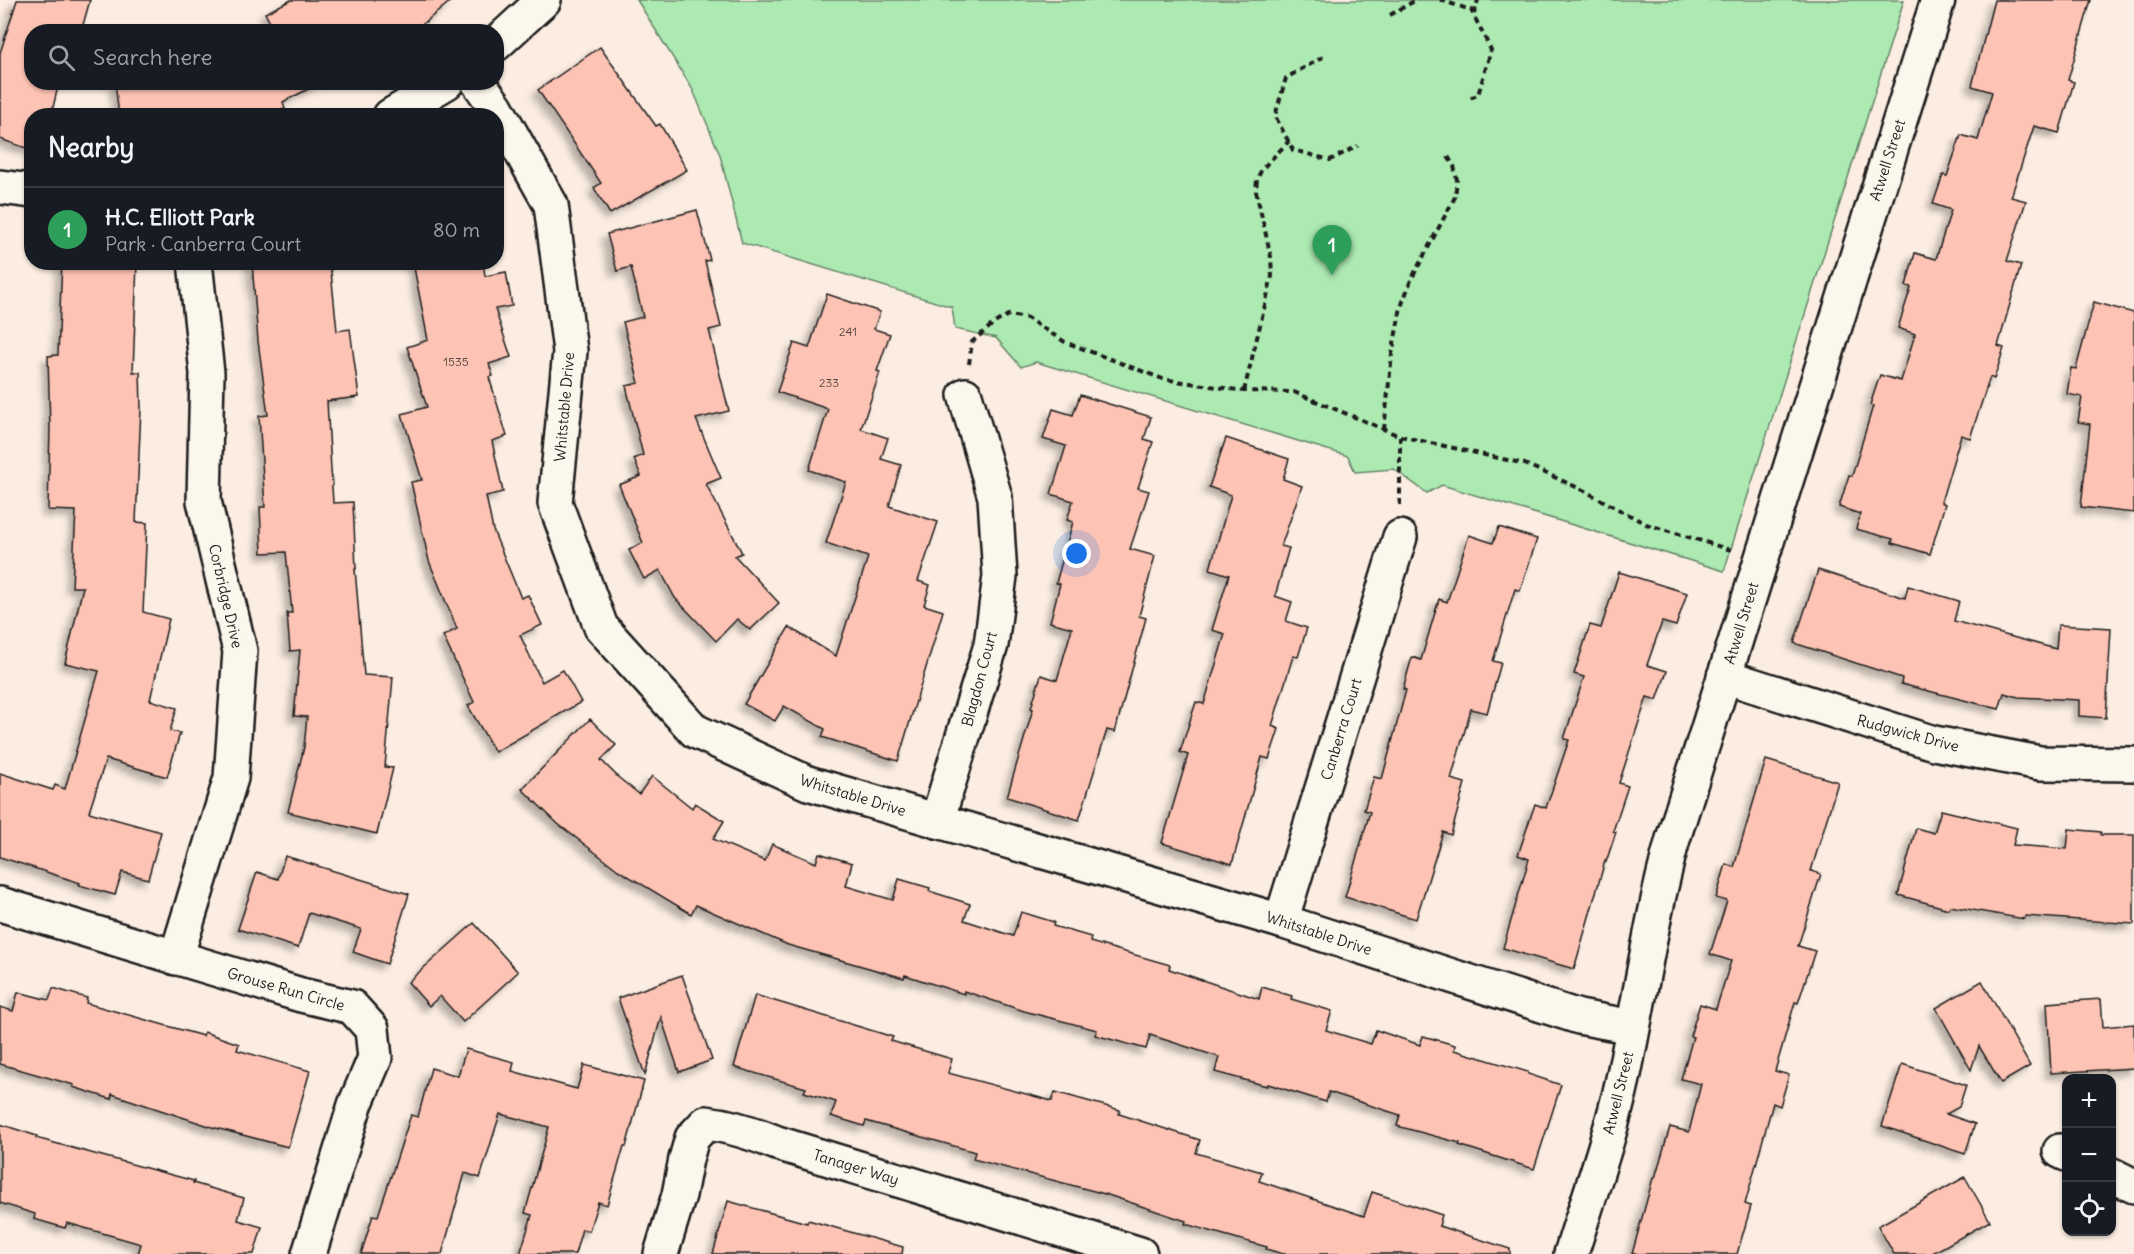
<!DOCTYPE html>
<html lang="en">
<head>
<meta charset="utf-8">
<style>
  body { margin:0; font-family:Delius,sans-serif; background:#242831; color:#f1f3f6 }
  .controls { position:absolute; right:18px; bottom:18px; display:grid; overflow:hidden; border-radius:12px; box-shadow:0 2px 4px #0004 }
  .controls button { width:54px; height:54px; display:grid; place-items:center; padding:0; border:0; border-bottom:2px solid #363941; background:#171b24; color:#f1f3f6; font:30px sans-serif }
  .you { position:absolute; left:1077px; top:554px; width:21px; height:21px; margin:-15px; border:4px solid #fff; border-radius:50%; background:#1a73e8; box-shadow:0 0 0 9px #1a73e833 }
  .badge { display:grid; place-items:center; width:39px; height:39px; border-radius:50%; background:#1f6fb2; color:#fff; font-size:20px; font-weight:700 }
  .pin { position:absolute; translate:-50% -50px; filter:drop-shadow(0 2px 3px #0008) }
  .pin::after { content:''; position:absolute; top:32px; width:21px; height:18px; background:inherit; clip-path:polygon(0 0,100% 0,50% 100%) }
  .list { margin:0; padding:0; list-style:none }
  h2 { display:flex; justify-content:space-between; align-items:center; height:78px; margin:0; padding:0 24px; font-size:26px }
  h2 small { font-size:20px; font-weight:400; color:#9ea1a6 }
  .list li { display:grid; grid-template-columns:39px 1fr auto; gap:18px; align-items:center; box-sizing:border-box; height:84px; padding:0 24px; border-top:2px solid #363941 }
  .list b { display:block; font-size:22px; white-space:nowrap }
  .list p { margin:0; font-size:20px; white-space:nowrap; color:#9ea1a6 }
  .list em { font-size:20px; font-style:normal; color:#9ea1a6 }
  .icon { flex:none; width:33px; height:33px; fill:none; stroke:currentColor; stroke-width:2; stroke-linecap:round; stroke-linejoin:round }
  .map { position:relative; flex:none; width:2134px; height:1254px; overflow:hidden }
  .search { position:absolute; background:#171b24; box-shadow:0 2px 4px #0004; left:24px; top:24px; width:480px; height:66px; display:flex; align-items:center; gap:15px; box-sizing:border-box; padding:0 21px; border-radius:24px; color:#9ea1a6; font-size:22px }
  .panel { position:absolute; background:#171b24; box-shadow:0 2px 4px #0004; left:24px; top:108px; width:480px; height:162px; border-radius:24px }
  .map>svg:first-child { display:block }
  .green { fill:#aceab2; stroke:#648367; stroke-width:1.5 }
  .building { fill:#fdc3b4; stroke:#1c1c1c; stroke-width:1.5; filter:url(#shadow) }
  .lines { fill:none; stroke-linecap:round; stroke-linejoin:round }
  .minor-casing { stroke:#1c1c1c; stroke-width:38 }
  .path { stroke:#1c1c1c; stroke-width:4; stroke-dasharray:6 4.5; stroke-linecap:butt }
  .minor { stroke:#fbf7ec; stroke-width:33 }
  .labels { text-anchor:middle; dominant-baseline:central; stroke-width:5; stroke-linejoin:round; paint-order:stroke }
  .number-label { font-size:12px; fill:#544642 }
  .street-label { font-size:15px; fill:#1c1c1c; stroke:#fbf7ec }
</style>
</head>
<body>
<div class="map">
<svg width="2134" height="1254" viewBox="0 0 2134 1254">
  <defs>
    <filter id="shadow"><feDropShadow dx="-5.5" dy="5.5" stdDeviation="3" flood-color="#0004"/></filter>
  </defs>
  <rect width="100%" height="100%" fill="#fbede1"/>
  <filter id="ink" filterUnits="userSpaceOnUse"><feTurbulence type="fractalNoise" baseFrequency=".0167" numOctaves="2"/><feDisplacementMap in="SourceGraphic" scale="12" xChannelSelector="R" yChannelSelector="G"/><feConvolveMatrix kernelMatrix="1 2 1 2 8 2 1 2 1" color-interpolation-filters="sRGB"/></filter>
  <g filter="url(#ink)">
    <polygon class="green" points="637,0 1904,0 1724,571 1442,485 1427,493 1394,469 1355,472 1348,456 1036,362 1021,367 996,338 955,329 952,307 742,243 720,155 693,90"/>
    <g class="building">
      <polygon points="17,0 90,0 81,32 32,32 32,82 59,82 51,116 32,116 32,150 0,139 0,53"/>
      <polygon points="291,0 452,0 413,32 275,32 265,13"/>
      <polygon points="1994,0 2091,0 2068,80 2074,82 2059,133 2034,126 2011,197 2026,201 2007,261 2021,265 1998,346 2004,348 1994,379 1990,377 1970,438 1961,435 1941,502 1945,504 1930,554 1892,543 1893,539 1856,529 1860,514 1839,507 1849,475 1852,476 1873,406 1870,405 1880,375 1901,381 1915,334 1898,328 1911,287 1906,286 1915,253 1936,259 1951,210 1933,204 1943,175 1947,176 1961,135 1978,140 1992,92 1972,86"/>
      <polygon points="600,47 656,126 660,124 687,170 610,214 594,188 601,183 538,90"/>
      <polygon points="115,82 322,82 283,102 285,109 261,116 119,116"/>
      <polygon points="697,210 710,260 705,261 721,327 709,330 729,411 696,419 721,478 706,484 742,553 735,556 779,603 750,630 737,619 716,641 675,598 660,570 644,579 629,550 643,543 619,485 641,476 634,459 643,455 626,386 639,383 623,322 643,317 631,267 617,271 607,234"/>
      <polygon points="62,262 137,262 133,372 140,372 141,408 136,522 147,523 143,612 169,619 150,700 177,708 170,731 180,733 167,777 106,759 89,812 161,832 148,879 122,872 115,895 79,885 80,883 0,857 0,773 53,790 55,785 65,789 99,671 65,663 83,587 72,587 76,511 48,510 50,429 48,356 58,355"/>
      <polygon points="252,262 330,262 337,331 350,329 359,397 327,401 333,503 353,502 356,569 355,569 364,675 393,677 385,767 393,768 377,834 288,812 304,747 307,717 294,716 300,650 290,651 287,613 292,613 286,552 262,553 260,507 265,507 259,416 268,415 258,341"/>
      <polygon points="413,262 483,262 485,276 506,272 512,306 495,309 511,357 489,364 493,376 489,377 507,436 492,441 503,492 486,496 493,530 521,598 528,595 542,625 520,635 542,682 563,670 581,702 495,752 468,706 474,702 443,636 457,629 429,561 411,482 422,480 402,414 427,407 407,347 428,340"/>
      <polygon points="827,294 880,312 874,329 890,334 877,371 880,372 861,429 888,438 881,459 901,465 889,506 938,522 918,581 930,585 924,605 943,611 898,761 822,737 825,729 784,706 775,721 744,704 789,627 836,656 868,557 826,543 846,482 809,470 828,409 777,392 794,343 809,348"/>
      <polygon points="2094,302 2134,313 2134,513 2081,507 2090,424 2078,422 2082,397 2067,394 2071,368 2076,369"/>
      <polygon points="1080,395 1151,417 1144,439 1153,442 1138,488 1149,491 1130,549 1155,556 1139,616 1146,618 1115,732 1107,730 1079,820 1007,797 1033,709 1031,708 1041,675 1057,680 1072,628 1050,622 1060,584 1056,583 1073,522 1067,520 1073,501 1051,494 1066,446 1043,439 1053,409 1073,415"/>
      <polygon points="1226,438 1289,459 1283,479 1302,486 1281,546 1289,548 1275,596 1292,602 1286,621 1307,628 1298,657 1293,656 1272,726 1279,729 1269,759 1262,757 1232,864 1162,843 1188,755 1180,752 1196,702 1204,704 1225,634 1212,630 1229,575 1210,569 1231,495 1209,487"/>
      <polygon points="1499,527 1537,539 1520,591 1515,589 1493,661 1501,663 1487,713 1471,709 1451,779 1465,783 1451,835 1443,832 1416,919 1345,897 1370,812 1364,810 1374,777 1382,779 1406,690 1403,689 1412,657 1421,660 1439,599 1447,602 1469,535 1493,543"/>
      <polygon points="1818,570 1905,598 1908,586 1959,601 1954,621 2056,649 2058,625 2111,628 2106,718 2079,716 2079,700 2018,697 2004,693 1999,709 1901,684 1902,678 1794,643"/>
      <polygon points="1619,572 1687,593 1676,626 1662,622 1647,665 1667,671 1657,700 1647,697 1619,783 1628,786 1613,831 1616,832 1606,862 1605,861 1574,969 1503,948 1529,859 1518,855 1535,804 1546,808 1569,740 1564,739 1584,677 1574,674 1590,625 1601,628"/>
      <polygon points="590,719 616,745 601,760 619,778 639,794 652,776 692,808 695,803 724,821 713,839 765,861 772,844 816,863 819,853 852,863 846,886 893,900 899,879 930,888 929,891 970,904 964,920 1013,936 1021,912 1054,922 1053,926 1091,937 1090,942 1170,965 1169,969 1259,999 1262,987 1292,996 1291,999 1332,1011 1326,1030 1371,1044 1376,1030 1420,1045 1423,1036 1455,1045 1454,1050 1528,1072 1528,1074 1561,1085 1534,1169 1459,1145 1460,1143 1397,1126 1400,1115 1329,1092 1326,1102 1268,1084 1267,1086 1215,1072 1219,1057 1150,1035 1146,1049 1095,1035 1097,1030 1024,1011 964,991 964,994 905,975 904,978 788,945 696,905 691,914 618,870 558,824 522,789"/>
      <polygon points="1766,760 1838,782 1811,871 1821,874 1798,946 1815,951 1798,1003 1795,1002 1775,1071 1789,1075 1780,1106 1773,1103 1745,1204 1751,1206 1737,1254 1632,1254 1653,1178 1655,1178 1670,1127 1689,1132 1701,1084 1681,1079 1693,1037 1690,1036 1700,1004 1716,1009 1731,961 1710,954 1727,901 1716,898 1726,864 1734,867"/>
      <polygon points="1941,810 2017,828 2013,845 2067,849 2069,829 2101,832 2101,835 2134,835 2134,924 2025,916 2024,919 1950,906 1949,909 1898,895 1916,828 1934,833"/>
      <polygon points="285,856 409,894 387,964 353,952 361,929 309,913 298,948 238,929 257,872 278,879"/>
      <polygon points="474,923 518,972 463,1022 440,996 429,1006 408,982"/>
      <polygon points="682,975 712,1060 679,1072 661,1017 645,1075 618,998"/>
      <polygon points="1982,981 2030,1066 2001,1083 1979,1046 1971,1070 1936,1008"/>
      <polygon points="53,988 87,998 86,1003 203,1036 204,1032 239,1044 237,1050 310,1071 288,1147 212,1127 112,1094 111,1099 73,1087 74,1085 0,1064 0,1007 13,1011 18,992 49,1000"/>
      <polygon points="755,995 893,1037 891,1041 952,1059 948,1073 1052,1101 1055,1092 1120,1110 1119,1114 1200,1140 1196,1153 1262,1172 1259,1181 1364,1216 1372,1192 1442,1215 1439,1226 1510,1249 1510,1254 1283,1254 1266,1249 1267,1247 1185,1224 1186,1221 1105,1194 973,1159 975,1152 866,1121 864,1126 831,1116 836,1102 804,1092 806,1088 734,1067"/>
      <polygon points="2101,999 2103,1027 2134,1024 2134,1068 2051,1073 2047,1003"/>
      <polygon points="466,1049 514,1062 512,1071 577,1089 584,1065 644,1081 626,1147 624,1146 607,1205 598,1202 589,1231 582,1229 575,1254 520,1254 532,1215 525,1213 549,1127 500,1114 480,1178 465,1173 442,1254 361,1254 373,1215 378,1216 411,1115 418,1117 431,1068 458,1076"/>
      <polygon points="1902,1064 1966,1085 1959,1107 1946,1114 1975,1124 1965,1154 1882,1126"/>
      <polygon points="0,1124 37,1136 36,1138 194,1181 193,1183 244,1198 238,1220 262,1227 254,1254 138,1254 141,1244 67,1223 65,1228 34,1219 35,1214 0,1203"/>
      <polygon points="1965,1177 1990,1221 1931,1254 1894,1254 1878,1226"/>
      <polygon points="728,1201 807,1223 808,1220 903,1247 902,1254 713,1254"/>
    </g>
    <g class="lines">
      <defs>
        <g id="minor">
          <polyline points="496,44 544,0"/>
          <polyline points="478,82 496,107 551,205 570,351 555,503 601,627 695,731 808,783 1281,921 1579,1017 1633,1027"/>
          <polyline points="390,116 447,82"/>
          <polyline points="0,187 32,191"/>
          <polyline points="1724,676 1934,743 2040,763 2134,764"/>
          <polyline points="937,821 991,645 1000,576 995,497 965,395"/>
          <polyline points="0,904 301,995 352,1007 372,1029 375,1058 355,1105 309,1254"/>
          <polyline points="1281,921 1400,537"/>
          <polyline points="176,958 231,778 240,651 204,501 207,373 195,262"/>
          <polyline points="2060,1151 2066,1154"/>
          <polyline points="2112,1175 2134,1186"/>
          <path d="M661,1254l18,-59 7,-36 6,-21 14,-15c26,3 47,10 71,20l363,111"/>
          <path d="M1571,1254c18,-58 39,-116 52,-175 17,-80 28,-161 50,-240l265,-839"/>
        </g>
      </defs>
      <use href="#minor" class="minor-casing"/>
      <g class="path">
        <polyline points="1440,0 1471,10 1491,50 1478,95 1469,98"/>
        <polyline points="1474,14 1478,0"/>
        <polyline points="1390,15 1416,0"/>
        <polyline points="1323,57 1286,78 1275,116 1293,150 1330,160 1358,146"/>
        <polyline points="969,364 972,342 993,324 1008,315 1027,318 1065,342 1163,379 1244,391 1294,392 1400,436 1525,464 1583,490 1646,524 1731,550"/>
        <polyline points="1244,391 1272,276 1271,257 1256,191 1257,179 1262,169 1289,141"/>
        <polyline points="1384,430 1392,354 1401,307 1411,280 1455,197 1457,180 1454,166 1447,155"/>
        <polyline points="1400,436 1400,507"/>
      </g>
      <use href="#minor" class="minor"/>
    </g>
  </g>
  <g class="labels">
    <g class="number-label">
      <text x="848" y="331">241</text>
      <text x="456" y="361">1535</text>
      <text x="829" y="382">233</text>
    </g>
    <g class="street-label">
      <text transform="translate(1887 160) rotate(-72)">Atwell Street</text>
      <text transform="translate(564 407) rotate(-85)">Whitstable Drive</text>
      <text transform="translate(226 596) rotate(77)">Corbridge Drive</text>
      <text transform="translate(1741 623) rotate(-73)">Atwell Street</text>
      <text transform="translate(979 679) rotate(-75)">Blagdon Court</text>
      <text transform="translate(1341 729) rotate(-73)">Canberra Court</text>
      <text transform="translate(1908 733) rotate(15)">Rudgwick Drive</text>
      <text transform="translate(853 795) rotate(17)">Whitstable Drive</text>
      <text transform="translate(1319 933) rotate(18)">Whitstable Drive</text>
      <text transform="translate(286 989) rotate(16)">Grouse Run Circle</text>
      <text transform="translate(1618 1093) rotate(-76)">Atwell Street</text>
      <text transform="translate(856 1167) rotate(17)">Tanager Way</text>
    </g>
  </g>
</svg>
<div class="controls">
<button>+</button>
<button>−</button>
<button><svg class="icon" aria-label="locate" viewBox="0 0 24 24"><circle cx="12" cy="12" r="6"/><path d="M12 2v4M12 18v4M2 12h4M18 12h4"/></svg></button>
</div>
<div class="you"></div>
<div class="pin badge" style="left:1332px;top:275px;background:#2e9e5b">1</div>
<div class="search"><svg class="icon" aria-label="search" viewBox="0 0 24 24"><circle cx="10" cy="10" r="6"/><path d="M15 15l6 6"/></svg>Search here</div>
<section class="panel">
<h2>Nearby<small></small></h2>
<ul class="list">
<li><span class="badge" style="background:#2e9e5b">1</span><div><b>H.C. Elliott Park</b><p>Park · Canberra Court</p></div><em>80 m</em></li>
</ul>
</section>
</div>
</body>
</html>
